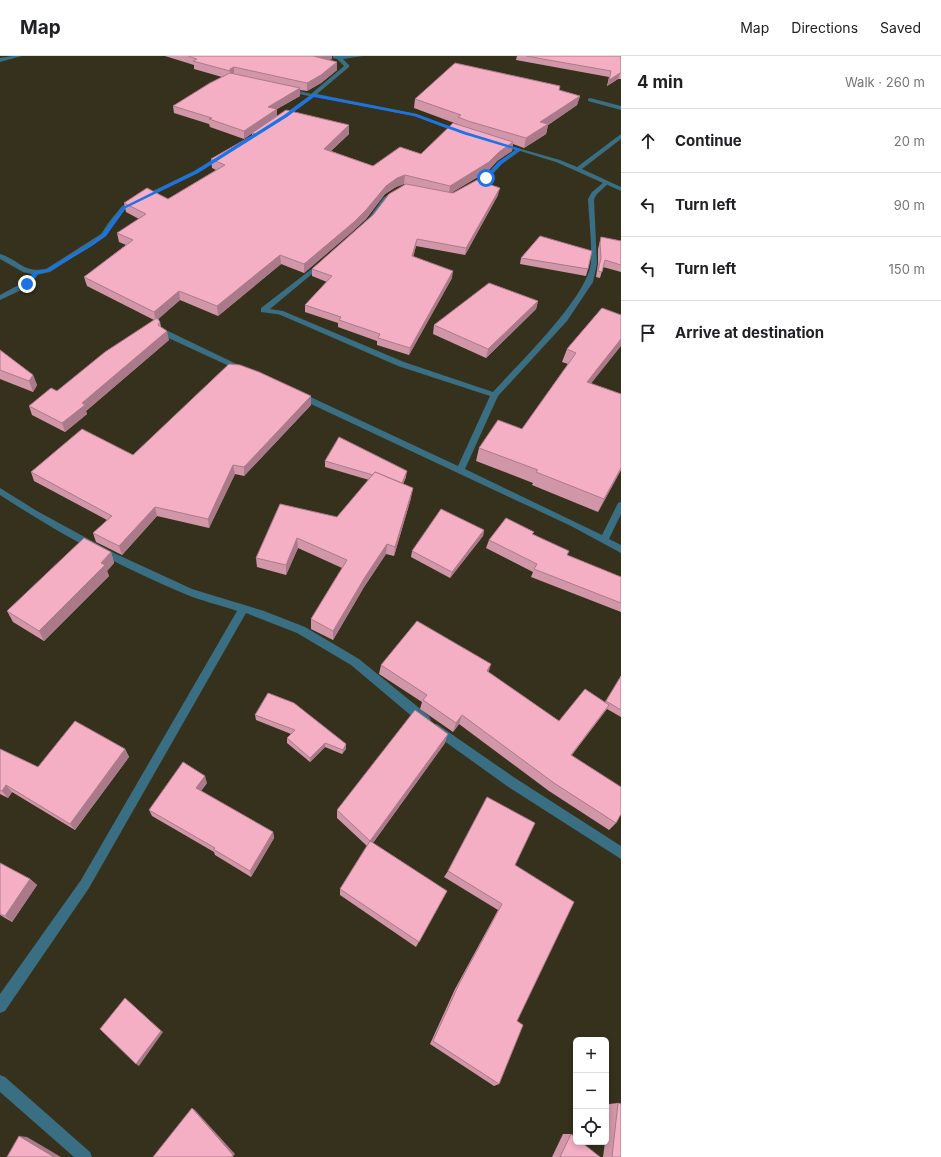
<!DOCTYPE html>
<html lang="en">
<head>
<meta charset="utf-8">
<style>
  body { margin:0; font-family:Inter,sans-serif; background:#f2f2f2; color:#202124 }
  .controls { position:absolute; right:12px; bottom:12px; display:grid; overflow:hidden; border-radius:6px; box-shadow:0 2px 6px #0003 }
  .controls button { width:36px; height:36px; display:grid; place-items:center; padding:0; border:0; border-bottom:1px solid #e0e0e0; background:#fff; color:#202124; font:20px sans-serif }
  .stop { position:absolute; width:12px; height:12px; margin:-9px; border:3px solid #1a73e8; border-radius:50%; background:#fff }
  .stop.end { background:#1a73e8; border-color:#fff; box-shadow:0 1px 4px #0008 }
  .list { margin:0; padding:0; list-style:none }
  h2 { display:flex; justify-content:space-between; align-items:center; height:52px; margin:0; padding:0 16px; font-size:17px }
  h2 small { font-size:13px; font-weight:400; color:#757577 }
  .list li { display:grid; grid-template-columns:26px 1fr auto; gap:12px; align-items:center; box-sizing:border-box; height:64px; padding:0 16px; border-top:1px solid #e0e0e0 }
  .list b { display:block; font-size:15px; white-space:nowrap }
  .list em { font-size:13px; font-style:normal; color:#757577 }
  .icon { flex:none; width:22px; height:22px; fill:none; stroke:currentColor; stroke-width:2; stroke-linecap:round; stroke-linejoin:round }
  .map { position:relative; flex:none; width:621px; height:1101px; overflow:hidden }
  header { display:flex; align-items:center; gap:24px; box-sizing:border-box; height:56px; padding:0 20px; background:#fff; border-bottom:1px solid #e0e0e0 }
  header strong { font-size:19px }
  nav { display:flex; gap:22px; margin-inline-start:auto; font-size:14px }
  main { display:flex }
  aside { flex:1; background:#fff }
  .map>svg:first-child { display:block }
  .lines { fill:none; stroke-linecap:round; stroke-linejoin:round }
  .lane { fill:#396e83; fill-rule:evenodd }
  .street { fill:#396e83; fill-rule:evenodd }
  .wall { fill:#d296a9 }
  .shaded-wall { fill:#ab7a8a }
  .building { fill:#f4afc5; stroke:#ab7a8a }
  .route { fill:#1a73e8 }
</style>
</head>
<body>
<header>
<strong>Map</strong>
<nav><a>Map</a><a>Directions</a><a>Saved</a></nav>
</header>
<main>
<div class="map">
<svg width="621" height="1101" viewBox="0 0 621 1101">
  <rect width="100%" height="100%" fill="#36311c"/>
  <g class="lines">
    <g class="lane">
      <polygon points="287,32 316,39 281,65 279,64 279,62 309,40 285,35 285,33"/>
      <path d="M220,99l5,1 -27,17 -72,35 -12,16 -8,12 -56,36 -14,3 -13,-3 -23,-13v-5c20,6 22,19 46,15l55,-35 8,-12 13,-16 72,-35z"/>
      <path d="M604,126l5,1 -12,11 -3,5 3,65 -4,18 -26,39 -69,75 -33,73 137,66 16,-32 3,-1v12l-12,25 12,6v8l-50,-27 -275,-129v-4h6l156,73 32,-70 -92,-30 -122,-53 4,-2h3l121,51 89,30c25,-28 94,-94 98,-129 1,-20 -2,-44 -3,-64l4,-7z"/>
      <polygon points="162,275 168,275 249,314 245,317 242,316 162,279"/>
      <path d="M0,432l37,23 77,42 78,36 72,22 41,16 54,32 70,57 2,4 -2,4 -4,1 -4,-1 -70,-59 -54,-32 -51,-20 -157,275 -84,123 -5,2v-19l81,-114 156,-269c-17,-6 -36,-10 -52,-17 -65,-27 -127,-61 -185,-99z"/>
      <polygon points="437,668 515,722 621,790 621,803 507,730 433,677 431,673 433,669"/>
      <polygon points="0,1019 5,1021 90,1096 92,1101 74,1101 0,1036"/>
    </g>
    <g class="street">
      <polygon points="12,0 22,0 0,6 0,2"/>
      <polygon points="333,0 363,0 343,3 349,9 349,11 317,38 417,58 464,76 459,77 414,60 311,40 311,38 344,10 337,3 333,2"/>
      <polygon points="590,42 621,50 621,54 588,45 588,43"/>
      <polygon points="621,78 621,83 582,113 621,131 621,135 556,106 520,95 502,108 488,123 471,133 466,132 484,121 498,106 515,94 497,88 497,86 560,104 577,111"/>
      <path d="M394,135l5,1c-4,4 -9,6 -13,10 -6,7 -12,25 -23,23v-2l5,-4 15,-21z"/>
      <polygon points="322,205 325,207 324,208 270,253 283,255 283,259 261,256 261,252"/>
      <polygon points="36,215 39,217 30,230 0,244 0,239 24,226 34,216"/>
    </g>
  </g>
  <g class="wall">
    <polygon points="165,0 332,0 332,3 329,4 337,6 337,14 321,27 307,35 300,34 300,40 277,53 277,60 349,78 331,95 373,110 421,98 457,69 457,68 414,52 415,43 559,34 580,40 577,49 548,69 546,78 524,92 513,88 512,95 497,105 488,115 451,137 498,139 465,199 416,190 413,200 452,222 409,299 377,289 377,285 338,271 338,267 305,256 305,249 327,226 312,220 312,213 373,159 405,128 404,128 396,131 385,138 366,163 353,175 304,217 281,208 218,260 180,244 158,263 160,266 161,271 169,284 86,355 87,358 65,376 32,359 29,350 57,335 154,264 87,230 84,221 126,189 119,186 117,177 139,163 126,156 124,147 168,143 216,114 212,112 211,103 252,80 252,77 244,83 210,71 209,68 174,57 173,50 222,21 194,13 194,9"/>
    <polygon points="517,0 621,0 621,23 618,23 607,30 609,21 516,4"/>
    <polygon points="601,181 621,185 621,216 603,211 600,222 596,221 598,208 598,193"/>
    <polygon points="521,202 588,213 586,220 520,208"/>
    <polygon points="538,245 536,253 486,302 433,278 434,269"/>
    <polygon points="602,252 591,327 621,414 598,456 532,429 533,427 476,405 479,392 522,373 568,308 562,306 567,293"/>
    <polygon points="0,294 33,319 37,329 33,336 0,323"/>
    <polygon points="311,349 244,420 235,418 209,472 157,460 122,499 96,486 93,477 107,464 34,425 31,416 133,399"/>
    <polygon points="325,405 406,421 403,428 411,442 394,500 386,498 364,531 333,584 311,573 311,563 342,512 298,492 286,519 257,511 256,502 337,461 369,424 325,411"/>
    <polygon points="484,474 483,480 450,522 411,501 412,495"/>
    <polygon points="533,478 567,499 621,521 621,556 531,521 533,516 486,492 489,484"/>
    <polygon points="111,496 114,507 107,515 109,520 44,585 13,566 7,555"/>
    <polygon points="381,609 488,616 559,665 605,646 621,620 621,661 607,653 572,699 616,767 609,774 549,735 459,668 453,676 420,653 422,646 379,618"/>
    <polygon points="255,659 346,688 346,693 342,698 325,691 310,706 287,687 287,682 291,678 256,664"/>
    <polygon points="445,687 373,787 447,835 416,891 340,839 340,833 367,790 337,762 337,754"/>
    <polygon points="0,693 38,711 125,693 129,701 75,774 12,736 8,742 0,738"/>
    <polygon points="207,727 201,735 273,776 274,782 251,821 215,799 214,796 152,760 149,754"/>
    <polygon points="0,807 30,823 37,829 12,866 0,859"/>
    <polygon points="515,809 517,965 499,1028 494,1030 430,988 455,933 498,854 444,821 448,815"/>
    <polygon points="618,1047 621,1101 603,1101 605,1086 606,1086 606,1076 609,1048"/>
    <polygon points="563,1078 571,1078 600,1101 552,1101"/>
  </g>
  <g class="shaded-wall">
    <polygon points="313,0 332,0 332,3 313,8"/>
    <polygon points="337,6 337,14 321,27 307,35 307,27"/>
    <polygon points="234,11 234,19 230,21 230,13"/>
    <polygon points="620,17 618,23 607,30 609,24"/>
    <polygon points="300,32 300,40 277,53 277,61 244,83 244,75 268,51"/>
    <polygon points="580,40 577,49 548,69 546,78 524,92 526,82 540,66"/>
    <polygon points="349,69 349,78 324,101 324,93"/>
    <polygon points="513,86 512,95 497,105 488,115 449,138 450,130"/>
    <polygon points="405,119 404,128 396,131 385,138 366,163 353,175 304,217 304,208 386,130 397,122"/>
    <polygon points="500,132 498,139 465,199 466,192"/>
    <polygon points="417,183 416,190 412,207 412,200"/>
    <polygon points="280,199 281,208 218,260 217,250"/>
    <polygon points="453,215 452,222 409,299 410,292"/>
    <polygon points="179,235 180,244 156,265 154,256"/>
    <polygon points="538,245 536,253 486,302 488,293"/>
    <polygon points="167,275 169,284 86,355 87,358 65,376 62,367 82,347"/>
    <polygon points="621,283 621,290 582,339 587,326"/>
    <polygon points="33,319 37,329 33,336 29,325"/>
    <polygon points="311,340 311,349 244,420 244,411"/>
    <polygon points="233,409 235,418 209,472 208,463"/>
    <polygon points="621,412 621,414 598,456 604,443"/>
    <polygon points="407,415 406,421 401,433 402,427"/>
    <polygon points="413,432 411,442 394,500 395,491"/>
    <polygon points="155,451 157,460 122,499 119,490"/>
    <polygon points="484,474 483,480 450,522 452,516"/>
    <polygon points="297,482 298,492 286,519 286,509"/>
    <polygon points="387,488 386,498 364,531 333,584 333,575 365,521"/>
    <polygon points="111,496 114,507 107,515 109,520 44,585 39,575"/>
    <polygon points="491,608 488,618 487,615"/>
    <polygon points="609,649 603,658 565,707 571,699"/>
    <polygon points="462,659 459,668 453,676 456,667"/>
    <polygon points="448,678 445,687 369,792 370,785"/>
    <polygon points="325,687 325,691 310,706 310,702"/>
    <polygon points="346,688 346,693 342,698 343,694"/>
    <polygon points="125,693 129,701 75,774 70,768"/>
    <polygon points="205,720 207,727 198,739 196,732"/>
    <polygon points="6,729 12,736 8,742 2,735"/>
    <polygon points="273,776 274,782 251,821 250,815"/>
    <polygon points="30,823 37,829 12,866 5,860"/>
    <polygon points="127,944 163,976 139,1010 136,1008"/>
    <polygon points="192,1052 195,1054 235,1098 233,1101 231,1101"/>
    <polygon points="19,1080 27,1081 61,1101 54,1101"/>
  </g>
  <g class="building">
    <polygon points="188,0 313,0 337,6 321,19 307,27 234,11 230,13 230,15 193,5 197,3"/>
    <polygon points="526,0 621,0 621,17 620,17 609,24 611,15"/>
    <polygon points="455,7 560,30 559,34 580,40 540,66 548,68 526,82 468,65 458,61 461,59 415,43"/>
    <polygon points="230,17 300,32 268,51 277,53 244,75 209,63 212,62 173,50 210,27"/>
    <polygon points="286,54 349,69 324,93 373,110 400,91 421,98 453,67 513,86 499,96 489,106 450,130 405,119 397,122 386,130 366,154 354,166 304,208 280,199 217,250 179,235 154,256 84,221 133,184 117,177 146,158 124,147 147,132 168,143 225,109 211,103 255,78 252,77"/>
    <polygon points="477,124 500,132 466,192 417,183 412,200 453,215 410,292 378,282 380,278 339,264 341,261 305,249 332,220 312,213 373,159 389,138 406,128 453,137"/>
    <polygon points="540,180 592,195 588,213 521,202"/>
    <polygon points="601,181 621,185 621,209 605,204 602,216 598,215 601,202 600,187"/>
    <polygon points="489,227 538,245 488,293 434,269"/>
    <polygon points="602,252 621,259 621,283 587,326 621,338 621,412 604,443 536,416 538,414 479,392 498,364 522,373 576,297 567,293"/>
    <polygon points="157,262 160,266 158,269 167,275 82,347 85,349 62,367 29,350 51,332 57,335 105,296"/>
    <polygon points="0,294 33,319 29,325 0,314"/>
    <polygon points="229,308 240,309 259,316 311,340 244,411 233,409 208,463 155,451 119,490 93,477 112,460 31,416 82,373 133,399"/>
    <polygon points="339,381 407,415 402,427 375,416 373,419 325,405"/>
    <polygon points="375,416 413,432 395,491 387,488 365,521 333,575 311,563 347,504 297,482 286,509 256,502 280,448 337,461"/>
    <polygon points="441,453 484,474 452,516 412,495"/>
    <polygon points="506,462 534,476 532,478 569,495 567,499 621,521 621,547 534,513 537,508 489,484"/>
    <polygon points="84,482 111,496 101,507 105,509 39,575 7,555"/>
    <polygon points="417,565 491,608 487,615 559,665 585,633 609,649 571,699 621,731 621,758 616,767 554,727 462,659 456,667 423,644 427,639 381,609"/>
    <polygon points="621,620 621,654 606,645"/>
    <polygon points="268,637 294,647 346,688 343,694 325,687 310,702 287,682 295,674 255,659"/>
    <polygon points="415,654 448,678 370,785 447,835 419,886 340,833 370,785 337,754"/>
    <polygon points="75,665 125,693 70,768 6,729 2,735 0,734 0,693 38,711"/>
    <polygon points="183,706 205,720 196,732 273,776 250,815 213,793 215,792 149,754"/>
    <polygon points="487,741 535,767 515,809 574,846 517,965 523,969 499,1028 433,985 459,928 502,848 448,815"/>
    <polygon points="0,807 30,823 5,860 0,858"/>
    <polygon points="125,942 161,975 136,1008 100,973"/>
    <polygon points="618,1047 621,1048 621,1101 612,1101"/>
    <polygon points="192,1052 233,1099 231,1101 153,1101"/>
    <polygon points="571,1078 576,1082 576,1086 581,1086 600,1101 560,1101"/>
    <polygon points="19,1080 54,1101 7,1101"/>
  </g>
  <polygon class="route" points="313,38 416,58 466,76 521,93 501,108 487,123 485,123 498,106 517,94 463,78 414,60 314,41 287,61 198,117 126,152 106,180 92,190 50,215 37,218 29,229 25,228 34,216 47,213 89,189 103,178 123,151 195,115 284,59"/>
</svg>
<div class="controls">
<button>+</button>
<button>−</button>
<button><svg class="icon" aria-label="locate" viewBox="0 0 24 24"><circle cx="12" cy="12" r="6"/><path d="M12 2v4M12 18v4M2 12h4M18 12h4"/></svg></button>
</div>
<div class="stop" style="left:486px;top:122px"></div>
<div class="stop end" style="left:27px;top:228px"></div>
</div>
<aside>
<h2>4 min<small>Walk · 260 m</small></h2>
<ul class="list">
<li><svg class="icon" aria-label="ahead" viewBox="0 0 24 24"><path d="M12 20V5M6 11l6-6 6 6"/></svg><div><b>Continue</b></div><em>20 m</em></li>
<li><svg class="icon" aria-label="left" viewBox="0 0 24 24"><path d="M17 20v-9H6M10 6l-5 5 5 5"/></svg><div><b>Turn left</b></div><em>90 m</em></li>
<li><svg class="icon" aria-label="left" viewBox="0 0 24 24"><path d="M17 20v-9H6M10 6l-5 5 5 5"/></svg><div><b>Turn left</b></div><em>150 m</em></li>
<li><svg class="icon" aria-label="arrive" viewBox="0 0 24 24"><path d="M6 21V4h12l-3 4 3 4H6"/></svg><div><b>Arrive at destination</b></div></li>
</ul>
</aside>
</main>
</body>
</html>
